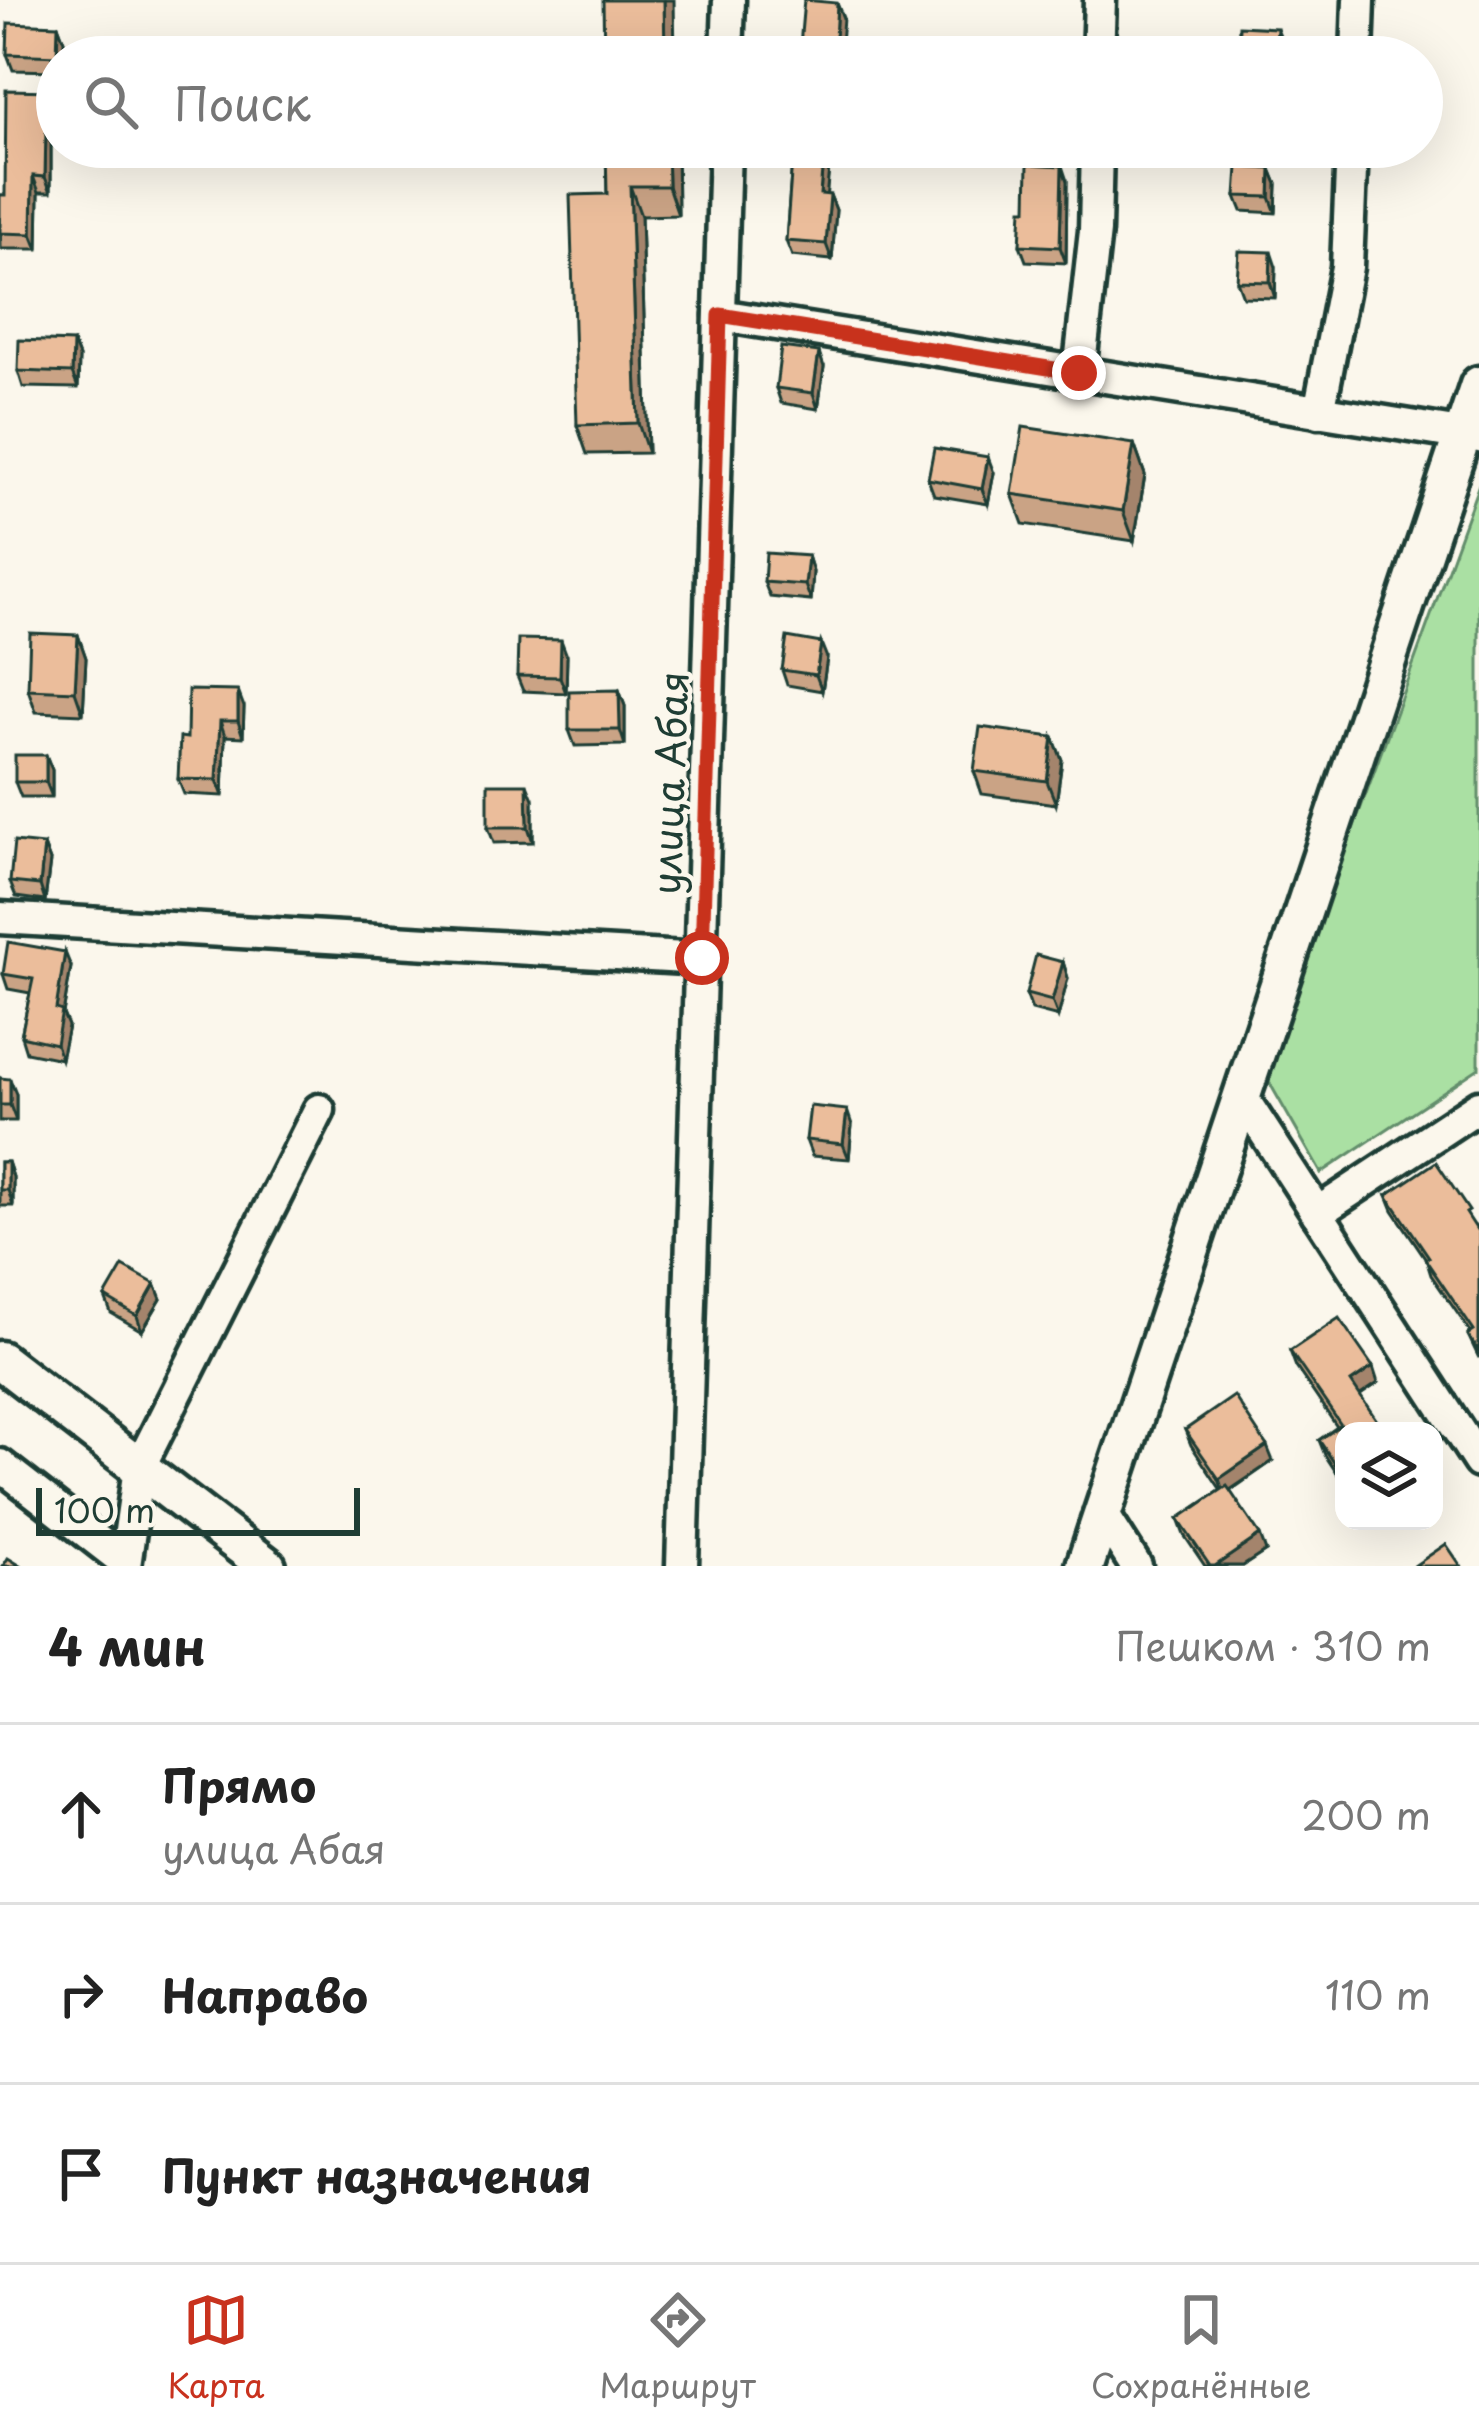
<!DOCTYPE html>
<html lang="ru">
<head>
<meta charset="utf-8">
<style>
  body { margin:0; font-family:"Playpen Sans",sans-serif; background:#f6f6f6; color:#222 }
  .controls { position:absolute; right:36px; bottom:36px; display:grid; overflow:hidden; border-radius:24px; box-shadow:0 12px 48px #0002 }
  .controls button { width:108px; height:108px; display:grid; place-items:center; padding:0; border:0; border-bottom:3px solid #e0e0e0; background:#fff; color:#222; font:60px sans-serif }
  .scale { position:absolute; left:36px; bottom:30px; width:324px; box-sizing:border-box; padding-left:12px; border:6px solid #1f3d34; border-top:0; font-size:33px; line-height:42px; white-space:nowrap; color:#1f3d34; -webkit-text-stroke:9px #fbf7ec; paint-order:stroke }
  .stop { position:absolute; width:36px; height:36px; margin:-27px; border:9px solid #c8321e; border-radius:50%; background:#fff }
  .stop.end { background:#c8321e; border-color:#fff; box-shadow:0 3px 12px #0008 }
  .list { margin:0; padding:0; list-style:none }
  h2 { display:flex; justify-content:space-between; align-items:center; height:156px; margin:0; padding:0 48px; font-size:51px }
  h2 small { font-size:39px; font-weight:400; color:#767676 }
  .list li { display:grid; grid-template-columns:78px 1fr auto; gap:36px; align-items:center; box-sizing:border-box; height:180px; padding:0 48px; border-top:3px solid #e0e0e0 }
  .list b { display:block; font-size:45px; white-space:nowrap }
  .list p { margin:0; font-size:39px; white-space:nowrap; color:#767676 }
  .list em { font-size:39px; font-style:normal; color:#767676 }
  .icon { flex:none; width:66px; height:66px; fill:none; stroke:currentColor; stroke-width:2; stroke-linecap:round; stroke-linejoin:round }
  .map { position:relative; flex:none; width:1479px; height:1566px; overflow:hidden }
  .search { position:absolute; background:#fff; box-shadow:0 12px 48px #0002; left:36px; right:36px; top:36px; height:132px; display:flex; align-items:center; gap:30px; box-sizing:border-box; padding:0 42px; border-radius:66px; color:#767676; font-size:45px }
  .sheet { height:696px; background:#fff }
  nav { display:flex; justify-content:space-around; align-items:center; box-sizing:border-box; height:168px; border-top:3px solid #e0e0e0; background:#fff; font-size:33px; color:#767676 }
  nav a { display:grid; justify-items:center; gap:6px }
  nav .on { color:#c8321e }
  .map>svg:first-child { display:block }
  .green { fill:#aae0a3; stroke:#648e6c; stroke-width:3 }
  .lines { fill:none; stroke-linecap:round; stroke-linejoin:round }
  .minor-casing { stroke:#1f3d34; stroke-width:39 }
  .major-casing { stroke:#1f3d34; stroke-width:45 }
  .minor { stroke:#fbf7ec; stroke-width:30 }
  .major { stroke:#fbf7ec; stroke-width:36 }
  .wall { fill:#caa385; stroke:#1f3d34; stroke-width:3 }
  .shaded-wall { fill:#a4846c; stroke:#1f3d34; stroke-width:3 }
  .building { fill:#ebbd9b; stroke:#1f3d34; stroke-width:3 }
  .route { stroke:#c8321e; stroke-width:15 }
  .labels { text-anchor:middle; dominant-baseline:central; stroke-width:9; stroke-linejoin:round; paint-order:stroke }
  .street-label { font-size:39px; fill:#1f3d34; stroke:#fbf7ec }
</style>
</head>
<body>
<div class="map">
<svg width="1479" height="1566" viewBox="0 0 1479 1566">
  <rect width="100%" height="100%" fill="#fbf7ec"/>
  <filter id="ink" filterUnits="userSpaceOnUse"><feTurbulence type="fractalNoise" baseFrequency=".00833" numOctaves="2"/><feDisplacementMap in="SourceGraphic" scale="24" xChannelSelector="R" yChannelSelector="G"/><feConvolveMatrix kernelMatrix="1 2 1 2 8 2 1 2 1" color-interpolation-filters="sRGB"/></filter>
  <g filter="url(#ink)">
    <polygon class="green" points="1479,484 1479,1068 1321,1173 1264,1073"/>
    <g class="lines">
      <defs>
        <g id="minor">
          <polyline points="727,57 729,0"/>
          <polyline points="1098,57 1100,0"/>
          <polyline points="1357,57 1359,0"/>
          <polyline points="720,315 1479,437"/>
          <polyline points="1079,373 1095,231 1097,147"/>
          <polyline points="1319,412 1347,267 1352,147"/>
          <polyline points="0,918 702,959"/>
          <polyline points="1242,1097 1479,1462"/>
          <polyline points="1317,1213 1479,1106"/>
          <polyline points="0,1465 125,1562"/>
          <polyline points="1103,1514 1136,1566"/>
          <polyline points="125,1566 139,1468 319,1110"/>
          <polyline points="682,1566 725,147"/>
        </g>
        <g id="major">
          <polyline points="0,1360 267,1566"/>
          <polyline points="1085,1566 1479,385"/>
        </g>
      </defs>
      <use href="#minor" class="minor-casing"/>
      <use href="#major" class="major-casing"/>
      <use href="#minor" class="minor"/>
      <use href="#major" class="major"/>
    </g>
    <g class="wall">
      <polygon points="58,25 64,41 63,57 57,57 57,71 13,70 7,54"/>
      <polygon points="54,91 57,100 57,144 51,144 51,192 39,192 38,249 1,249 0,195 5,195"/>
      <polygon points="606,147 677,147 678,215 641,216 648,453 587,454 577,425 607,194"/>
      <polygon points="793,147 831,147 826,195 830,195 836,210 832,260 792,256 786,241"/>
      <polygon points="1271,169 1277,184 1276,213 1242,211 1236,196"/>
      <polygon points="1067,181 1066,263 1026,261 1020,245 1027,209"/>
      <polygon points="1276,267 1275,298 1243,297 1237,281"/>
      <polygon points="73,342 79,357 78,388 23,387 18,371"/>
      <polygon points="824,367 818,409 781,403 776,388"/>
      <polygon points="1134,444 1145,475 1134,541 1023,524 1012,494"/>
      <polygon points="994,473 988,504 934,495 928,479"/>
      <polygon points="808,556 813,572 811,601 770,597 764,582"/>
      <polygon points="78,635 86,658 83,714 36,712 28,689"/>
      <polygon points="567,656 566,693 523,691 517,676"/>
      <polygon points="827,658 822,691 787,685 782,670"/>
      <polygon points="619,690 625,706 625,745 575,746 569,730"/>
      <polygon points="244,707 243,737 225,736 223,796 184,794 178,779 187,738"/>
      <polygon points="1053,737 1062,760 1056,804 982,794 974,771"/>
      <polygon points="46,755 52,770 52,797 21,797 15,782"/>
      <polygon points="533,799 533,842 494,843 488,827"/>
      <polygon points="44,845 50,861 45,901 16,897 10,882"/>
      <polygon points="1063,962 1068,978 1058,1017 1032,1010 1026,994"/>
      <polygon points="71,967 63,1014 68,1026 61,1059 26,1052 21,1036 30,993 8,989 3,974"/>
      <polygon points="0,1078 16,1094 16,1121 0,1121"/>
      <polygon points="852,1125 849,1159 812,1156 806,1140"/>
      <polygon points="0,1162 8,1162 13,1177 13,1206 0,1206"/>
      <polygon points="1387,1195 1475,1226 1479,1233 1479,1358 1468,1335 1471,1333 1431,1275 1426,1259 1393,1210"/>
      <polygon points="155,1284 161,1299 142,1331 111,1313 105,1297"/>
      <polygon points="1290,1351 1378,1383 1360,1395 1344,1431 1344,1484 1325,1455 1319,1440 1337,1427 1296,1367"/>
      <polygon points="1185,1430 1273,1461 1230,1491 1266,1551 1243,1566 1205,1566 1184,1535 1178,1519 1221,1490 1191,1445"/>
    </g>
    <g class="shaded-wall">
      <polygon points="664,0 674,0 675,57 665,57"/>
      <polygon points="837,3 843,18 840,57 834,57"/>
      <polygon points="58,25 64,41 63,57 57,57"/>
      <polygon points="1277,28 1283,43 1282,57 1275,57"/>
      <polygon points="54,91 57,100 57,140 53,128"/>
      <polygon points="46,128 51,144 51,192 45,177"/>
      <polygon points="667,147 677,147 678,215 668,186"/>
      <polygon points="824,147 831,147 825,210 820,194"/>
      <polygon points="1062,166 1067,181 1066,263 1060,247"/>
      <polygon points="1271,169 1277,184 1276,213 1270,197"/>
      <polygon points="33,176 39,192 38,249 32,234"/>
      <polygon points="630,186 641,216 648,453 638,423"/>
      <polygon points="830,195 836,210 832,260 826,244"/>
      <polygon points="1271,252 1276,267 1275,298 1270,282"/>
      <polygon points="73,342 79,357 78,388 72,373"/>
      <polygon points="819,352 824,367 818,409 813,393"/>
      <polygon points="1134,444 1145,475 1134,541 1123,511"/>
      <polygon points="988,457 994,473 988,504 982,489"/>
      <polygon points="808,556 813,572 811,601 805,585"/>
      <polygon points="78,635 86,658 83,714 75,691"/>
      <polygon points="561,640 567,656 566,693 560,677"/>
      <polygon points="821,643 827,658 822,691 816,675"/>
      <polygon points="619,690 625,706 625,745 620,730"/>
      <polygon points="238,691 244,707 243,737 238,721"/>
      <polygon points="220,721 225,736 223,796 217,780"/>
      <polygon points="1053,737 1062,760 1056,804 1047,781"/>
      <polygon points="46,755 52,770 52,797 46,782"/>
      <polygon points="527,784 533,799 533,842 528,827"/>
      <polygon points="44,845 50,861 45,901 40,885"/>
      <polygon points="65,952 71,967 63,1014 68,1026 61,1059 56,1044 56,1009"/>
      <polygon points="1063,962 1068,978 1058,1017 1052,1001"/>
      <polygon points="10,1079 16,1094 16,1121 10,1105"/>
      <polygon points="847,1110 852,1125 849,1159 843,1144"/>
      <polygon points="8,1162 13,1177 13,1206 8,1190"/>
      <polygon points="155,1284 161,1299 142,1331 137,1316"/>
      <polygon points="1373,1367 1378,1383 1356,1398 1351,1382"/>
      <polygon points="1267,1446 1273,1461 1224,1494 1219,1479"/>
      <polygon points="1260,1535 1266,1551 1243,1566 1215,1566"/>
    </g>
    <g class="building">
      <polygon points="603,0 664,0 665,57 604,57"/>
      <polygon points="804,0 837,3 834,57 799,57"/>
      <polygon points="8,23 58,25 57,56 7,54"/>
      <polygon points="1239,26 1277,28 1275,57 1238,57"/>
      <polygon points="6,90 54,91 53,128 46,128 45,177 33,176 32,234 0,233 0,195 5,195"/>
      <polygon points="606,147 667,147 668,186 630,186 638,423 577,425 570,195 607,194"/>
      <polygon points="793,147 824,147 820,194 830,195 826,244 786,241"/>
      <polygon points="1028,164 1062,166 1060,247 1020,245 1022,209 1027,209"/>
      <polygon points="1238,167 1271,169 1270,197 1236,196"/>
      <polygon points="1239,251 1271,252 1270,282 1237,281"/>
      <polygon points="19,340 73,342 72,373 18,371"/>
      <polygon points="781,347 819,352 813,393 776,388"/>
      <polygon points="1023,427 1134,444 1123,511 1012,494"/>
      <polygon points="934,448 988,457 982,489 928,479"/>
      <polygon points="766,553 808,556 805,585 764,582"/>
      <polygon points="30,633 78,635 75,691 28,689"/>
      <polygon points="787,637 821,643 816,675 782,670"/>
      <polygon points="518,639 561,640 560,677 517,676"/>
      <polygon points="188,690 238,691 238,721 220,721 217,780 178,779 180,737 187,738"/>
      <polygon points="619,690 620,730 569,730 569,691"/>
      <polygon points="980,727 1053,737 1047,781 974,771"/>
      <rect x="15" y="755" width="31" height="27"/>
      <polygon points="488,784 527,784 528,827 488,827"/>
      <polygon points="14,842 44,845 40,885 10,882"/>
      <polygon points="8,942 65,952 56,1009 62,1011 56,1044 21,1036 33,979 3,974"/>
      <polygon points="1036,955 1063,962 1052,1001 1026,994"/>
      <polygon points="0,1078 10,1079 10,1105 0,1105"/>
      <polygon points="810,1106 847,1110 843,1144 806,1140"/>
      <rect x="0" y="1162" width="8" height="28"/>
      <polygon points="1436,1162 1469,1211 1466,1213 1479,1233 1479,1351 1468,1335 1474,1331 1425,1259 1429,1257 1387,1195"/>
      <polygon points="123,1266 155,1284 137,1316 105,1297"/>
      <polygon points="1339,1318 1373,1367 1351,1382 1384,1431 1344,1431 1344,1477 1319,1440 1341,1425 1290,1351"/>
      <polygon points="1234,1396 1267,1446 1219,1479 1185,1430"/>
      <polygon points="1227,1486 1260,1535 1215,1566 1210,1566 1178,1519"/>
      <polygon points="1446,1544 1461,1566 1414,1566"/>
      <polygon points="8,1558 21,1566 3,1566"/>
    </g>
  </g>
  <g class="lines" filter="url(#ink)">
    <polyline class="route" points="702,958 720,315 1079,373"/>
  </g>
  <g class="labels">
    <g class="street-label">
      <text transform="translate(668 783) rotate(-88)">улица Абая</text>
    </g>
  </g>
</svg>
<div class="controls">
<button><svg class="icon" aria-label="layers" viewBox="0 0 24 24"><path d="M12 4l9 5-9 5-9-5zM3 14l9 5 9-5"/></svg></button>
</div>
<div class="scale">100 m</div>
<div class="stop" style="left:702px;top:958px"></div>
<div class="stop end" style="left:1079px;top:373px"></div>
<div class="search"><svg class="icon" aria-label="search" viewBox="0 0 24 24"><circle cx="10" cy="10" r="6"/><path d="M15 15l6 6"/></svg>Поиск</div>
</div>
<section class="sheet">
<h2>4 мин<small>Пешком · 310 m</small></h2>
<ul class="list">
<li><svg class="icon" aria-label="ahead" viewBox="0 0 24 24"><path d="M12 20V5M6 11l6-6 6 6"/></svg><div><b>Прямо</b><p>улица Абая</p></div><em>200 m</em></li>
<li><svg class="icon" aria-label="right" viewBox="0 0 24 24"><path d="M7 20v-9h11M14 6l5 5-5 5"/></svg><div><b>Направо</b></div><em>110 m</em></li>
<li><svg class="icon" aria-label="arrive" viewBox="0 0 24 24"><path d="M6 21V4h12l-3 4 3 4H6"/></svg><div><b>Пункт назначения</b></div></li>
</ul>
</section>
<nav>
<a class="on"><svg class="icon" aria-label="map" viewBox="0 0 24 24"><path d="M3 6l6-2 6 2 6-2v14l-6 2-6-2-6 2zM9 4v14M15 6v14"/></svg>Карта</a>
<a><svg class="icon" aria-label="directions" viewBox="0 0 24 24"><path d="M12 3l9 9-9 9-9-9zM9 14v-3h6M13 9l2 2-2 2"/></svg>Маршрут</a>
<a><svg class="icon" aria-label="saved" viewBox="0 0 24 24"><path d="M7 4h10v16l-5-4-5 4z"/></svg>Сохранённые</a>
</nav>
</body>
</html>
